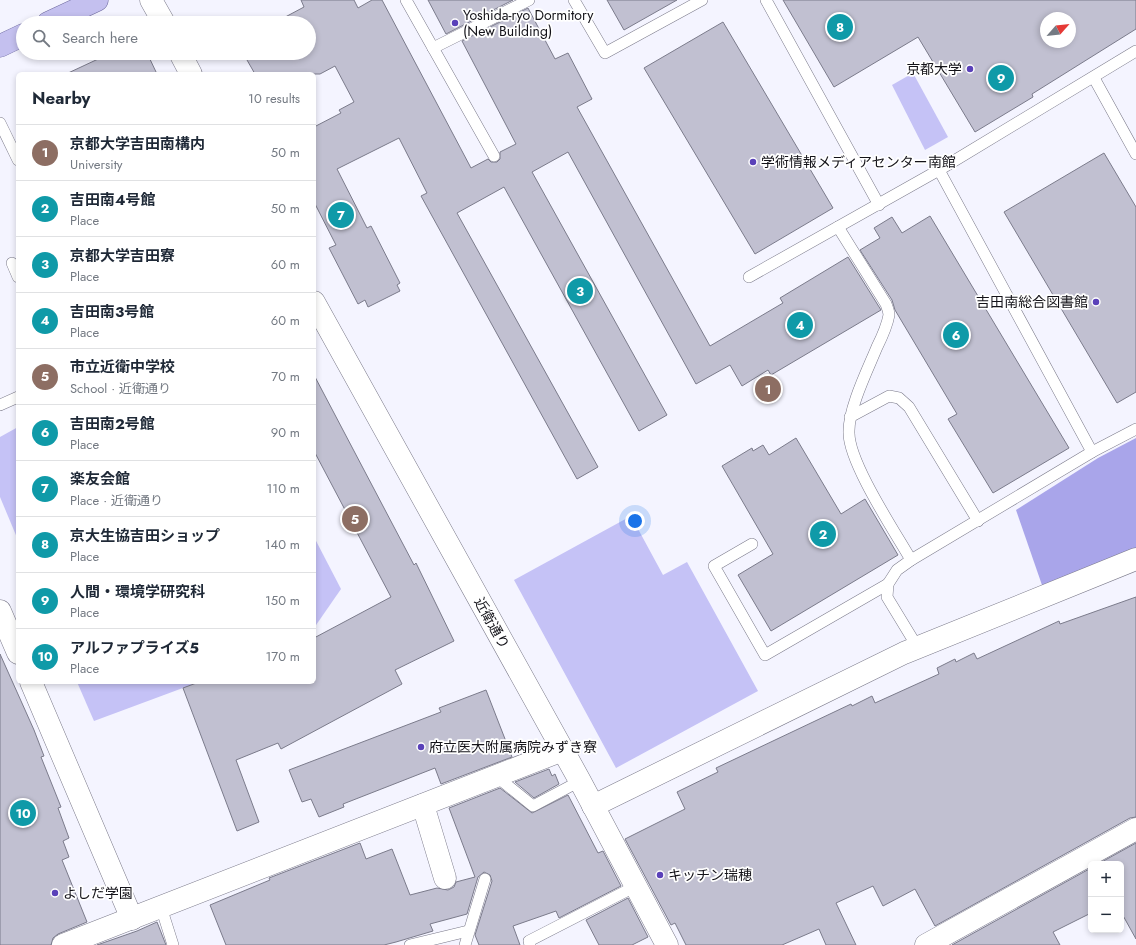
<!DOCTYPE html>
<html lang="en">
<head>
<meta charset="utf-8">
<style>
  body { margin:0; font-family:Jost,"Noto Sans JP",sans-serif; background:#f2f2f3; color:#1f2937 }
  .controls { position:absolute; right:12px; bottom:12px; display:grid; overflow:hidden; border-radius:6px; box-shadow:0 2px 6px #0003 }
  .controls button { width:36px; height:36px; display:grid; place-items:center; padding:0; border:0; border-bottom:1px solid #e0e1e3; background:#fff; color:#1f2937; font:20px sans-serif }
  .compass { position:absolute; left:1040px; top:12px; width:36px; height:36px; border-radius:50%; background:#fff; box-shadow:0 2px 6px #0003; rotate:63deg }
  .you { position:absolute; left:635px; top:521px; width:14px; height:14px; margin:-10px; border:3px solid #fff; border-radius:50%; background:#1a73e8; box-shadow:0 0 0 6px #1a73e833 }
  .badge { display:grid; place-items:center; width:26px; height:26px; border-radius:50%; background:#1a73e8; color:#fff; font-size:13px; font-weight:700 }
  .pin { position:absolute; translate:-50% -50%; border:2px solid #fff; box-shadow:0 1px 4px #0006 }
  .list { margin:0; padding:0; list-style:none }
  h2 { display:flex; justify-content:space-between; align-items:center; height:52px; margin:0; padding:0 16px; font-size:17px }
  h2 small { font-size:13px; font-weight:400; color:#747a83 }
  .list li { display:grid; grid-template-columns:26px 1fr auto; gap:12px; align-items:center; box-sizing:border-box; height:56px; padding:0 16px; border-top:1px solid #e0e1e3 }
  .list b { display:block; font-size:15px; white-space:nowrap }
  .list p { margin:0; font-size:13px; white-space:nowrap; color:#747a83 }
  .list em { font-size:13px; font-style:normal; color:#747a83 }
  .icon { flex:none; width:22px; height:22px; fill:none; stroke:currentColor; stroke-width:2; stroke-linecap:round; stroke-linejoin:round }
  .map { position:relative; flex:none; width:1136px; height:945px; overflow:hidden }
  .search { position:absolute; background:#fff; box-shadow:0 2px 6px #0003; left:16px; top:16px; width:300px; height:44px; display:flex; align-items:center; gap:10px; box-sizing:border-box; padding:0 14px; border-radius:22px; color:#747a83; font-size:15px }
  .panel { position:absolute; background:#fff; box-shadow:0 2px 6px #0003; left:16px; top:72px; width:300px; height:612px; border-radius:6px }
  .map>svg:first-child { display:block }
  .green { fill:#c5c2f6 }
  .forest { fill:#a9a5ea }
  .building { fill:#c1c0d1; stroke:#7b7b8b; fill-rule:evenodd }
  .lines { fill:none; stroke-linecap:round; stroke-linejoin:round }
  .service-casing { stroke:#7b7a8a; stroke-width:12 }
  .minor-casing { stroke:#7b7a8a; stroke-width:23 }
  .tertiary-casing { stroke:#7b7a8a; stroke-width:23 }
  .primary-casing { stroke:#6c689d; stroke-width:23 }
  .service { stroke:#fff; stroke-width:11 }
  .minor { stroke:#fff; stroke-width:22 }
  .tertiary { stroke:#fff; stroke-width:22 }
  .primary { stroke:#c4c0ef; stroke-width:22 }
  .poi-dot { fill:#5a41b9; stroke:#fff; stroke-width:1.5 }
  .labels { text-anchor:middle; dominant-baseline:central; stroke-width:3.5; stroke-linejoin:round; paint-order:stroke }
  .poi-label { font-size:14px; fill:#131218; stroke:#fff; text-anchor:start }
  .street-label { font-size:14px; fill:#131218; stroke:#fff }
</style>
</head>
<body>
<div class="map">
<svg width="1136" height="945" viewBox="0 0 1136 945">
  <rect width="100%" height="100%" fill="#f4f4ff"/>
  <g class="green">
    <polygon points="913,73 948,137 925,150 892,85"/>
    <polygon points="18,427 18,540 0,497 0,437"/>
    <polygon points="631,516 663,575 687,562 758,691 616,768 514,580"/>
    <polygon points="314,537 341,589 314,628"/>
    <polygon points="77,682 199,682 94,721"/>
  </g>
  <polygon class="forest" points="1136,438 1136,550 1043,588 1016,510 1098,458"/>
  <g class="building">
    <polygon points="301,0 354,0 358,8 372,0 382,0 471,168 488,159 491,162 497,162 500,159 500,152 516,144 462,41 528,8 555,59 568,53 592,99 577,107 710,346 783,303 780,298 848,257 881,310 771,375 768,370 742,386 730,365 696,384 568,152 532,172 667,415 639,431 504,187 457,213 598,467 577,479 421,196 427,193 399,138 337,169 367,228 371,226 400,283 397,285 400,291 368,307 365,300 358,304 329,248 336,245 314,202 314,127 341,113 339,110 354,102 335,66 320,74 255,74 243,53 309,53 309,23 274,23 304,7"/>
    <polygon points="428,0 513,0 446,34"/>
    <polygon points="607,0 677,0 624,30"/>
    <path d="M783,0h353v29l-104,65 1,3 -58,35 -57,-95 -84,50zM1046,18h24v24h-24z"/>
    <polygon points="723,22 833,208 755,254 644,68"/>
    <polygon points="111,53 147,53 157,74 66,74"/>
    <polygon points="1104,153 1136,207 1136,392 1117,403 1004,212"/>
    <polygon points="930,216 1069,448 993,493 948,419 957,414 895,310 892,300 860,250 880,238 874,228 892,217 902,233"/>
    <polygon points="314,375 414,565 416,563 454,641 395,670 402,684 281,749 278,743 236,760 259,822 237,831 183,688 199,682 314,682 314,638 391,597 314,451"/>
    <polygon points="796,438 841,514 865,499 898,555 771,631 738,575 773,554 722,466 752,448 753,451 763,445 769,455"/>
    <polygon points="1136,597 1136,817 1130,818 935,926 915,889 883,906 873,886 836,903 856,945 826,945 819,929 782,945 686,945 675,923 671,925 625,839 685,809 677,792 718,772 716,768 851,704 852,706 872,696 875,703 939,674 937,668 955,659 956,662 974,653 977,659 1059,621 1060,624"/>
    <polygon points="0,654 34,730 44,756 41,757 61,807 58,808 69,838 63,841 69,857 62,860 87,922 58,934 53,938 51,945 0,945"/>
    <polygon points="486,690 512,757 441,784 435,768 343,804 344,807 319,817 311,799 302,802 289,770 441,712 439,708"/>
    <polygon points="549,769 552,776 555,774 559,784 534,798 515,782"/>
    <polygon points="500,788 532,813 568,795 598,853 603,851 621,886 559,918 556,911 513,926 520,945 479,945 475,935 492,881 490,875 484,872 478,877 467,914 430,924 433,931 396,942 384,945 226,945 210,905 270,880 269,878 360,843 366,859 392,849 410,895 437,888 448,890 454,887 456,882 475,877 449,808"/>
    <polygon points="1136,843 1136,939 1121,912 1121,864 1098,864"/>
    <polygon points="1091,868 1091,913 1053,932 1060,945 952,945"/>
    <polygon points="628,898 648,937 632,945 599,945 586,920"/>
    <polygon points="157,922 166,945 97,945 137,931"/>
  </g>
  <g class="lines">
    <defs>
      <g id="service">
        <polyline points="406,0 494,156"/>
        <polyline points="574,0 605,53 702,0"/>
        <polyline points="766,0 879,205"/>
        <polyline points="433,48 529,0"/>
        <polyline points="1094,78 1136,154"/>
        <polyline points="0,123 18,160"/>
        <path d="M838,227l48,77c1,3 3,7 3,11 -2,11 -7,22 -12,32 -9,22 -29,62 -28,86 0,30 46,99 62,127"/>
        <polyline points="12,263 18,277"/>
        <polyline points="749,277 939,170 1136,51"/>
        <polyline points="0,405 18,397"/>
        <polyline points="850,417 889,396 899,398 909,407 978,521"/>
        <polyline points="1092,452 1136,429"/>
        <polyline points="752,544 714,566 765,655 888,584"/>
        <polyline points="918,648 887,597 888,584 897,570 911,560 1092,452 939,170"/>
        <polyline points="496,776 533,806 580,781"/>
        <polyline points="161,907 173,945"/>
        <polyline points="410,945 468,931"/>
        <polyline points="465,945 485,879"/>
        <polyline points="530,945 529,941 636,886"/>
      </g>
      <g id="minor">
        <polyline points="0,611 18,653"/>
        <polyline points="31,682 132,919"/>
        <polyline points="423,805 445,878"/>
        <polyline points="593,806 904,653 1136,559"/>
        <polyline points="63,945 563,750"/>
        <polyline points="926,945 1136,829"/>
      </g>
      <g id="tertiary">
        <polyline points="151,0 164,23"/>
        <polyline points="180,53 191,74"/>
        <polyline points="314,302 580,781 667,945"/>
      </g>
      <g id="primary">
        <polyline points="48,23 97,0"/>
        <polyline points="0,46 23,35"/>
      </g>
    </defs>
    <use href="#service" class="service-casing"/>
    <use href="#minor" class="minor-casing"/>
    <use href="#tertiary" class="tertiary-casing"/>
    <use href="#primary" class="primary-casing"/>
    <use href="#service" class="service"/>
    <use href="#minor" class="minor"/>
    <use href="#tertiary" class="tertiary"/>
    <use href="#primary" class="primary"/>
  </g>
  <g class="poi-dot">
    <circle cx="455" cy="23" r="4"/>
    <circle cx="970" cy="69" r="4"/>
    <circle cx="753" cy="162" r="4"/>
    <circle cx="1096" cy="302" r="4"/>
    <circle cx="421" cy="747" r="4"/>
    <circle cx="660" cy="875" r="4"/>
    <circle cx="55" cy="893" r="4"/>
  </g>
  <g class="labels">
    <g class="poi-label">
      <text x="463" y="15">Yoshida-ryo Dormitory<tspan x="463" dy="16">(New Building)</tspan></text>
      <text x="962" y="69" text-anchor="end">京都大学</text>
      <text x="761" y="162">学術情報メディアセンター南館</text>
      <text x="1088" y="302" text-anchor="end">吉田南総合図書館</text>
      <text x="429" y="747">府立医大附属病院みずき寮</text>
      <text x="668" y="875">キッチン瑞穂</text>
      <text x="63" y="893">よしだ学園</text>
    </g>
    <g class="street-label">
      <text transform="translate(492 623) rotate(61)">近衛通り</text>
    </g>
  </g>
</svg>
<div class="controls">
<button>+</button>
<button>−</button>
</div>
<svg class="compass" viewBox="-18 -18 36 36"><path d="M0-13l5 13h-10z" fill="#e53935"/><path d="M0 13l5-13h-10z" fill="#747a83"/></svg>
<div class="you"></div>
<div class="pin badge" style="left:768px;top:389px;background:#8d6e63">1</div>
<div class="pin badge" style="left:823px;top:534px;background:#0f9aa8">2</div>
<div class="pin badge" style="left:580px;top:291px;background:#0f9aa8">3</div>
<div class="pin badge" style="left:800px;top:325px;background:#0f9aa8">4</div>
<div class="pin badge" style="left:355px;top:519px;background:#8d6e63">5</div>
<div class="pin badge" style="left:956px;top:335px;background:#0f9aa8">6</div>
<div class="pin badge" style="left:341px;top:215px;background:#0f9aa8">7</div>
<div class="pin badge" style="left:840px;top:27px;background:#0f9aa8">8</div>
<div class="pin badge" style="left:1001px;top:78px;background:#0f9aa8">9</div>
<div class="pin badge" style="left:23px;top:813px;background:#0f9aa8">10</div>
<div class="search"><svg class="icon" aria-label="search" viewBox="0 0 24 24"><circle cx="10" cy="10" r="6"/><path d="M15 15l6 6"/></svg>Search here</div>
<section class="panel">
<h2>Nearby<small>10 results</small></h2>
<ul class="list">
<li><span class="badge" style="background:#8d6e63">1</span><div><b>京都大学吉田南構内</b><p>University</p></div><em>50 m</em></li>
<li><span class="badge" style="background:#0f9aa8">2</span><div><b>吉田南4号館</b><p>Place</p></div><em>50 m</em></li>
<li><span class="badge" style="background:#0f9aa8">3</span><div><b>京都大学吉田寮</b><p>Place</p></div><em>60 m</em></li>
<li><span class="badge" style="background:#0f9aa8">4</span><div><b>吉田南3号館</b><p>Place</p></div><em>60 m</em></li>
<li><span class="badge" style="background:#8d6e63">5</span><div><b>市立近衛中学校</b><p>School · 近衛通り</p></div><em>70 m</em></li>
<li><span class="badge" style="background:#0f9aa8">6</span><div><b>吉田南2号館</b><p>Place</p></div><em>90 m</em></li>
<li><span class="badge" style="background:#0f9aa8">7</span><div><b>楽友会館</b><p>Place · 近衛通り</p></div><em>110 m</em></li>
<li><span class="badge" style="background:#0f9aa8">8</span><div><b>京大生協吉田ショップ</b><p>Place</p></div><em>140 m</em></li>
<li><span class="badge" style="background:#0f9aa8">9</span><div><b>人間・環境学研究科</b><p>Place</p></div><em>150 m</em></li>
<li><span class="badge" style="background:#0f9aa8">10</span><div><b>アルファプライズ５</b><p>Place</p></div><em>170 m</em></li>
</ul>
</section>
</div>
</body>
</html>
